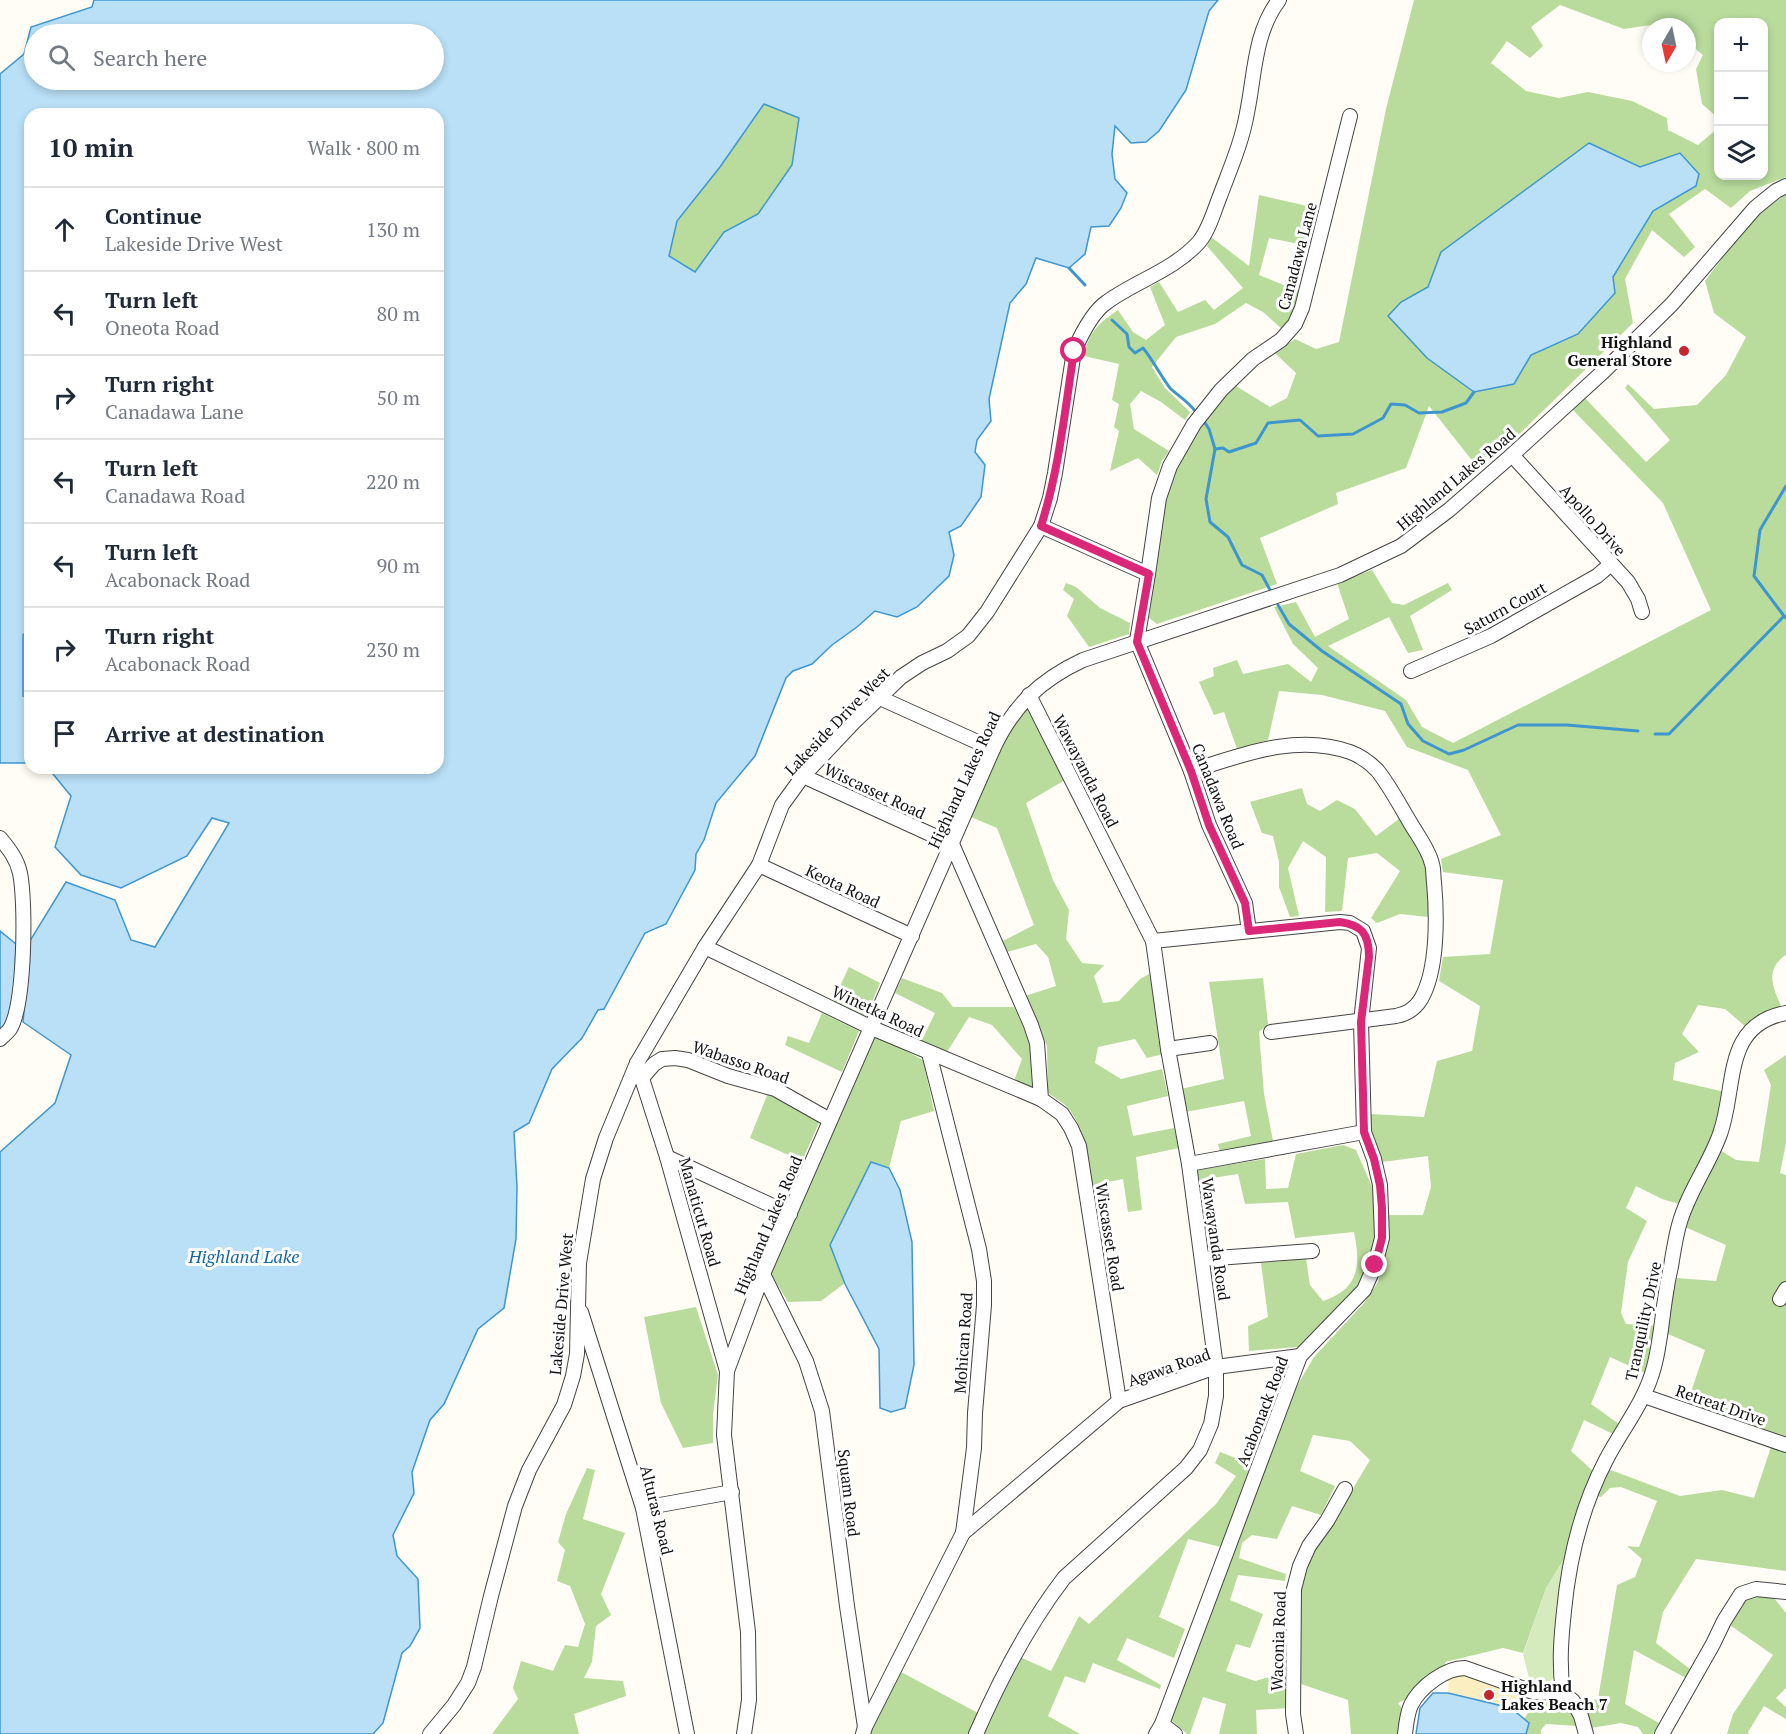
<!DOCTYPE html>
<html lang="en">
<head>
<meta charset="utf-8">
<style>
  body { margin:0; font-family:"PT Serif",serif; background:#f2f2f3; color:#1f2937 }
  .controls { position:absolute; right:18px; top:18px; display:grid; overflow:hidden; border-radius:12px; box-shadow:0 3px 9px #0003 }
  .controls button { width:54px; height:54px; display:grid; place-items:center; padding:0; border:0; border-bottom:2px solid #e0e1e3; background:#fff; color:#1f2937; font:30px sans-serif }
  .compass { position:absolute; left:1642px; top:18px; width:54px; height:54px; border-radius:50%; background:#fff; box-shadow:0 3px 9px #0003; rotate:189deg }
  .stop { position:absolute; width:18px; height:18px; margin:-14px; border:4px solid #db2777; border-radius:50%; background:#fff }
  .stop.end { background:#db2777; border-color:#fff; box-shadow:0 2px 6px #0008 }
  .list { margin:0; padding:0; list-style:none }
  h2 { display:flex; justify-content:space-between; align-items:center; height:78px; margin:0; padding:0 24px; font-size:26px }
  h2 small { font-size:20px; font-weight:400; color:#747a83 }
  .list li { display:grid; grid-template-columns:39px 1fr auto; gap:18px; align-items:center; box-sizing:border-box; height:84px; padding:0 24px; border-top:2px solid #e0e1e3 }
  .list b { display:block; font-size:22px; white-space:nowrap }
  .list p { margin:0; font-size:20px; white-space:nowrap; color:#747a83 }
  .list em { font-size:20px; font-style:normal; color:#747a83 }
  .icon { flex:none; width:33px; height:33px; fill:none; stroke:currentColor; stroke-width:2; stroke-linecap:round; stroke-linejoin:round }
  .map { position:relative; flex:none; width:1786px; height:1734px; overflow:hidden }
  .search { position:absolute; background:#fff; box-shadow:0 3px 9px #0003; left:24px; top:24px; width:420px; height:66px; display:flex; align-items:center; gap:15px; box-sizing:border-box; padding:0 21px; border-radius:33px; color:#747a83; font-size:22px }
  .panel { position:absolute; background:#fff; box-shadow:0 3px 9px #0003; left:24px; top:108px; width:420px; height:666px; border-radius:18px }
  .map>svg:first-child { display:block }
  .green { fill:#d5ebbd }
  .forest { fill:#b9dc9c; fill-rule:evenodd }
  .sand { fill:#fbeec1 }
  .water { fill:#b9e0f7; stroke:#3f96cf; stroke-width:1.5; fill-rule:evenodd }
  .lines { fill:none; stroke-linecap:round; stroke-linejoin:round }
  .stream { stroke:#3f96cf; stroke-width:3 }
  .minor-casing { stroke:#444; stroke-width:16 }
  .minor { stroke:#fff; stroke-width:14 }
  .route { stroke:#db2777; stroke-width:8 }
  .poi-dot { fill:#c4262e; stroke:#fff; stroke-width:2 }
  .labels { text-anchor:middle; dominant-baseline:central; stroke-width:6; stroke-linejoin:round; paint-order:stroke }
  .street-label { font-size:16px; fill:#111; stroke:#fff }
  .poi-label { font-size:16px; font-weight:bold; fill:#111; stroke:#fff; text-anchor:end }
  .water-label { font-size:18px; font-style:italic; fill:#1768a6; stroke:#fff }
</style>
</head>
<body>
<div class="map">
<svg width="1786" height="1734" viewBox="0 0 1786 1734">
  <rect width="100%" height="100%" fill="#fffdf5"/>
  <polygon class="green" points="1567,1554 1555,1676 1549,1683 1534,1685 1529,1678 1523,1654 1546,1588"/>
  <g class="forest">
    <path d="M1414,0h372v177l-36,14 -19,17 -26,-19 -36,25 26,33 -11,10 -32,-27 -27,49 8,44 -128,125 -27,20 -49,-62 -23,62 -70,25 2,11 -78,34 17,46 -120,40 -8,-6 15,-118 12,-29 23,-42 26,-33 11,-10 34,21 17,-9 9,-25 -21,-20 20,-14 21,10 23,-7 47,-233zM1560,5l64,24 40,-6 5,4h18v15l16,13 -7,14 6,35 16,14v-96h46v154h-46v-48l-20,17 -30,-15 -1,-12 -35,-17 -44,-9 -29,6 -33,-7 -35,-28 16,-22 23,17 13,-12 -12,-19zM1680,153l16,33 -43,25 -40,66 2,16 -37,41 -47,21 -17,29 -126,-68 13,-14 239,-135z"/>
    <polygon points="764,104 799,118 792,165 758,214 724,232 695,272 669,256 677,221 720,167"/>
    <path d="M1259,195l57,13 -7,38 -40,-8 -10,37 40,16c-3,15 -6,27 -17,38l-19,-17 -17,-9 -31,21 -39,13 -24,30 13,21 25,24 -5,8 -24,-18 -20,-11 -11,13 4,25 35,22 -7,10 -5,14 -19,-17 -28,13 9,-40 -5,-4 5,-23 -7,-4 7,-36 -35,-8c5,-25 14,-32 34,-46l15,22 13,8 19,-15 -15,-38 9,-5 19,30 27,-12 9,10 29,-22 -36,-42 4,-9 38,29z"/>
    <path d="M1786,195v760c-22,14 -13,33 -4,53l-36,19 -21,-18 -27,-4 -16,29 17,18 -24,11 -2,17 52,12 -9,37 -37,75 -17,-5 -26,-13 -10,22 21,13 -19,41 -7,51 5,11 30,2 -7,36 -4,11 -35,-16 -19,47 28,20 -6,10 -29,-14 -13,31 23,21 -27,82 -21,34 -23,65 -20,-5 -58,14 1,5 -35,30 -13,6 6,8 -3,23h-50l-3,-34 -47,-16v-94l6,-24 9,-20 14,-19 40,-67 -20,-19 -37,-6 -13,36 35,15 -14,29 -29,-9 -15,33 -25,-4 -10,8 -3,15 47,16 -1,7 -47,-6 -8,25 33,14 -13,34 -14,-4 -10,27 29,10 32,-9 1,36 -32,2 1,24h-38l7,-30 -23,-7 -13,37h-3l-18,-16 101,-266 28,-68 16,-27 50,-54 14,-21 10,-41v-26h35l8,-28 -3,-31 -46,6 -11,-29v-19l53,3 13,-56 35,-10 8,-45 -41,-25 4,-24 47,-3 13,-74 -60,-8 -2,-13 60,-24 -33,-65 -61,-23 -22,-36 -63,-16 -43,-4 -11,49 -31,9 -13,-37 -10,3 -15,-33 15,-6 -1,-8 24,-8 6,14 45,-10 23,18 7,-14 -25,-24 -19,-37 22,-5 19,35 34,-18 -12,-36 35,-13 20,33 12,2 44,-22 4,7 -42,26 13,34 -15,3 -19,-36 -61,29 78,54 16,27 31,16 258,-133 -48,-107 -90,-93 12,-12 61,64 24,-22 -45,-52 3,-4 26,25 43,-4 29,-30 20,-38 -32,-24 -9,-32c23,-30 47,-67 81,-86z"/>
    <polygon points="1066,583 1076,587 1100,608 1130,623 1129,634 1089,647 1067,616 1074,599 1063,590"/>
    <polygon points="30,628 30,698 23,697 23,635"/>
    <path d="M1025,708l6,1 34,71 -39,23 27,77 16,30 -3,29 16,24 22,2 -10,11 9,27 16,-2 21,-22 11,-6 12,81 -16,4 -12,-19 -37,8 -3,16 26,16 41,-10 6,27 -41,10 6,30 41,-8 5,20 -43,9 6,53 -14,2 -5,-33 -31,6c-4,-28 -7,-61 -28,-81 -5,-4 -11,-7 -16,-11l-1,-47 -22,-50 31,-10 -8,-29 -12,-13 -29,8 -4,-11 31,-16 -37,-97 -26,-11 37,-84z"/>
    <path d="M1302,788l5,16 13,7 17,-11 18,9 21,27 23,-17c29,34 31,55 29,98l-28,-3 -23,9 -6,-5 29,-47 -23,-18 -29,5 -6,53 -17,1 1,-55 -23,-16 -15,27 11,48 -9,1 -11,-30v-25l-6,-26 -11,-3 -12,-31z"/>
    <polygon points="849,967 880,983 866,1016 833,1001"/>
    <polygon points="902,978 942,993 953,1007 1014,1007 1030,1042 1034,1088 1014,1081 1022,1059 992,1025 969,1017 947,1052 921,1042 935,1013 895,993"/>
    <polygon points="1263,978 1268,1024 1259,1032 1264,1094 1273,1141 1220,1152 1218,1144 1251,1136 1244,1101 1185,1112 1181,1089 1224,1079 1209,982"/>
    <polygon points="822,1013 859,1031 842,1072 785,1045 788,1036 809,1043"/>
    <polygon points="876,1035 923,1060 934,1111 901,1121 889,1168 871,1162 830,1245 845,1283 821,1301 788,1302 771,1274"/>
    <polygon points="1786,1055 1786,1143 1780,1173 1786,1175 1786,1440 1687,1404 1705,1350 1666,1333 1671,1293 1677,1278 1716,1281 1726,1245 1685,1227 1690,1208 1720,1150 1736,1160 1759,1162 1771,1085 1764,1070"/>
    <polygon points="768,1093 787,1100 819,1123 802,1161 750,1138"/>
    <path d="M1343,1145l13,5 17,39 3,18v29l-7,28 -11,23 -60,60 -49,4 -1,-25 20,-9 -7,-54 45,-4 4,26 13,16c36,-12 38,-35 31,-69l-59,6 -7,-36 -43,2 -7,-30 -39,6 -2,-10 68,-11 1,30 22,-1 8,-34z"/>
    <polygon points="696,1307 718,1375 713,1415 713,1443 683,1448 661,1403 644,1317"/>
    <polygon points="1772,1444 1786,1449 1786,1571 1696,1559 1663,1612 1656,1643 1690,1669 1686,1678 1634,1650 1625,1704 1659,1723 1653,1734 1643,1734 1638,1727 1621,1723 1591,1728 1588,1716 1581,1702 1598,1699 1617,1585 1635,1577 1642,1559 1627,1546 1639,1547 1657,1501 1621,1487 1610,1488 1601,1497 1596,1496 1608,1469 1680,1496 1722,1490 1754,1498"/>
    <polygon points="1220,1452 1251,1464 1221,1547 1188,1539 1159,1617 1185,1629 1174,1658 1127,1638 1117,1660 1161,1685 1160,1689 1093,1663 1085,1683 1065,1676 1048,1716 1080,1734 982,1734 1020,1657 1051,1671 1079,1616 1089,1624 1216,1504 1236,1476 1215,1463"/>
    <polygon points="587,1468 595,1470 583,1519 625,1533 601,1594 611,1615 596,1626 592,1662 584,1678 623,1681 626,1696 574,1714 579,1734 492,1734 518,1699 513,1688 521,1661 553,1671 565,1645 578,1647 585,1624 570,1586 557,1581 565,1550 558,1542 566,1514"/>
    <polygon points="1767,1589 1786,1613 1786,1688 1776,1698 1786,1707 1786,1719 1764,1706 1748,1732 1749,1734 1727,1734 1733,1714 1773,1655 1724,1621 1732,1606"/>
    <polygon points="901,1672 978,1713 968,1734 869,1734"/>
    <path d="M1546,1702c19,1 27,5 31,24l-31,-2 -5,6v4h-15l3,-11 -5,-4 6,-9 9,2z"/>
  </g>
  <polygon class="sand" points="1459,1673 1528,1697 1518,1714 1511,1708 1448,1693 1449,1675"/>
  <g class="water">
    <path d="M94,0h1124l-9,11 -23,79 -27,41 -13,11 -15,1 -16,-17 -3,28 3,25 12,14 -6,15 -12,18 -18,1 -6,27 -16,14 -33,-10 -10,26 -16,19 -21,96 2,22 -14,19 -2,12 10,13 -4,32 -20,29 -12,6 5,23 -5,21 -32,31 -20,10 -22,-6 -18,16 -25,18 -20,19 -19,7 -7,7 -31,78 -39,47 -12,37 -8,14 -1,16 -29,54 -21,9 -41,76 -6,1 -16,28 -30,31 -23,54 -15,9 3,55 -1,52 -12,69 -26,21 -34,75 -14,16 -18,52 2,21 -21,42 4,21 21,23 2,49 -10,18 -8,7 -19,70 -10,11h-373v-582l55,-49 16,-48 -48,-33 3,-34 -14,28 -12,16v-101l16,13 -1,27 13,-27 38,-62 49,18 16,40 24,7 74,-124 -17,-5 -25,38 -66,32 -40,-13 -26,-28 16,-51 -23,-28h390v-654h-408v514l-7,7v61l7,2v65h-30v-689l24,-20 7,-27 61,-20zM34,34h400v46h-400zM764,104l35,14 -7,47 -34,49 -34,18 -29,40 -26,-16 8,-35 43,-54z"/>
    <polygon points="1589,143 1640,167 1680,153 1699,174 1696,186 1653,211 1613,277 1615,293 1578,334 1531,355 1514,384 1474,392 1427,358 1388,316 1401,302 1428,287 1441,252"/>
    <polygon points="871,1162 889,1168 900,1190 912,1242 914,1365 905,1408 891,1412 880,1408 879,1349 845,1284 830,1245"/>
    <polygon points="1433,1693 1448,1693 1511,1708 1529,1723 1526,1734 1416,1734 1420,1708"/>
  </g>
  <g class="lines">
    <g class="stream">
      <polyline points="1069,268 1085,285"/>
      <path d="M1112,320l15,14 2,13 6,6 8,-5c10,12 17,27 27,40 8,8 18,13 25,23"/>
      <polyline points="1205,423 1209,429 1215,449 1206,499 1210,522 1228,537 1242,565 1262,575 1270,590"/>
      <polyline points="1215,449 1223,448 1229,452 1256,443 1268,423 1300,420 1318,436 1353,434 1383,418 1391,404 1405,405 1419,413 1442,412 1466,403 1474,392"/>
      <polyline points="1278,605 1289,624 1322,651 1401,704 1408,724 1423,741 1449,754 1464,750 1518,725 1567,725 1638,731"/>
      <polyline points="1784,616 1754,576 1760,530 1786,486"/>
      <polyline points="1655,734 1669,734 1784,616 1786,618"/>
    </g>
    <defs>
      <g id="minor">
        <polyline points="1512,455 1628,582 1638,599 1642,612"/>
        <polyline points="1041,526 1148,574"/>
        <polyline points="1411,671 1491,636 1597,576 1611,564"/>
        <polyline points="880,698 993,749"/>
        <path d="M1191,771c51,-16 105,-38 159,-19 11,4 19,10 27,18 13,16 23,36 34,54 7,12 18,26 21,40 2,6 1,13 2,18 3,33 4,88 -13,117 -6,10 -14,15 -25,17l-125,16"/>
        <polyline points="803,776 952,844 1031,1025 1037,1043 1041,1099 1062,1114 1071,1128 1079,1146 1119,1401"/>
        <path d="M0,838c9,11 17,21 20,35 6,30 5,131 -10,156 -3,4 -7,7 -10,10"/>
        <polyline points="759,865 912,936"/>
        <polyline points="1249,931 1245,903 1209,825 1191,771 1137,641 1148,574 1159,498 1170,466 1194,424 1221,390 1253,359 1281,340 1295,324 1302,308 1350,116"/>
        <polyline points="1153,941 1340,922 1350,923 1363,931 1369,948 1361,1022 1364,1132 1374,1159 1380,1185 1382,1238 1375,1265 1364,1290 1300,1356 1162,1724 1156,1734"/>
        <polyline points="705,947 872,1028 1041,1099"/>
        <polyline points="1168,1049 1210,1043"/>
        <polyline points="929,1053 979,1249 984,1281 984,1305 975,1413 974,1448 963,1533"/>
        <polyline points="637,1063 667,1157 727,1371"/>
        <polyline points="642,1078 654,1064 662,1059 675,1058 688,1060 728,1076 775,1089 830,1120"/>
        <polyline points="667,1157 790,1214"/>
        <polyline points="1189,1164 1364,1132"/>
        <polyline points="1203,1259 1312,1251"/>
        <polyline points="763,1274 806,1361 822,1411 847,1606 865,1727"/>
        <polyline points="1780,1299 1786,1289"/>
        <polyline points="581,1312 643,1508 687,1734"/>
        <polyline points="1644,1396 1786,1445"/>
        <polyline points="643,1508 732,1492"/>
        <path d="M1563,1693c-4,-28 -2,-54 1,-82 5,-53 17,-103 42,-151 16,-31 39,-58 48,-93 7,-26 8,-53 13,-80 1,-9 4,-18 5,-27 2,-12 4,-24 7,-35 9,-33 30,-60 41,-91 17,-47 2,-109 66,-121"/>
        <polyline points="1162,1724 1175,1734"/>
        <path d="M430,1734l24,-29 14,-22 6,-16 17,-71 24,-90 14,-36 35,-65 9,-29 4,-22 2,-91 14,-84 13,-41 31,-75 68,-116 54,-82 23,-60 21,-29 50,-53 48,-46 21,-14 25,-12 21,-15 19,-24 54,-86 9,-28 5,-25 19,-122c7,-16 18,-39 33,-49 29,-21 67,-32 92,-60 10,-12 15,-31 21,-46 10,-27 22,-54 27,-83 8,-39 7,-80 32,-113"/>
        <path d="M744,1734l5,-34 -1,-68 -24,-197 3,-64 36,-97 230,-525c20,-43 47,-69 90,-89l257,-85 61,-29 48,-36 63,-55 93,-85 67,-66 83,-96 21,-17 10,-5"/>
        <polyline points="863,1734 865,1727 963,1533 1119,1401 1216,1367 1300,1356"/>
        <path d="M976,1734c24,-55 52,-109 88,-156l122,-110 14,-18 11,-26 5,-28v-29l-27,-203 -21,-115 -15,-108 -124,-246"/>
        <polyline points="1296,1734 1293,1714 1294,1589 1300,1566 1309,1546 1327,1521 1345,1489"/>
        <path d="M1405,1734c1,-9 2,-20 6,-29 9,-18 34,-37 54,-37l68,24 30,1 10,8 8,15 5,18"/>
        <polyline points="1662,1734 1713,1644 1724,1621 1741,1594 1756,1589 1786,1592"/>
      </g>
    </defs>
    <use href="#minor" class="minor-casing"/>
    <use href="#minor" class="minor"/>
  </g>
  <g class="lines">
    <path class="route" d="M1074,351c-9,59 -15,119 -33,175l108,48 -12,68 54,129 18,54 36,78 4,28 91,-9c22,3 29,12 29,35l-8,65 3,110 10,27 6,26 2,23v30l-7,27"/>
  </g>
  <g class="poi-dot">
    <circle cx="1684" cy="351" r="6"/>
    <circle cx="1489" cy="1695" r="6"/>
  </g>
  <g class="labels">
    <g class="street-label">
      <text transform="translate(1297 256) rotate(-75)">Canadawa Lane</text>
      <text transform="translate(1456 479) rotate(-40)">Highland Lakes Road</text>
      <text transform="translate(1593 520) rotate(48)">Apollo Drive</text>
      <text transform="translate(1505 608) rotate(-29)">Saturn Court</text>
      <text transform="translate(837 721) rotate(-46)">Lakeside Drive West</text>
      <text transform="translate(1086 771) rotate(63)">Wawayanda Road</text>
      <text transform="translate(964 780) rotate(-65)">Highland Lakes Road</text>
      <text transform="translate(875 791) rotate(25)">Wiscasset Road</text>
      <text transform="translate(1218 796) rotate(68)">Canadawa Road</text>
      <text transform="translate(843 886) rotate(25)">Keota Road</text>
      <text transform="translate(878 1011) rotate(25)">Winetka Road</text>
      <text transform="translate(741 1062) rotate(19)">Wabasso Road</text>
      <text transform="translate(700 1212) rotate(74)">Manaticut Road</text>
      <text transform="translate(768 1225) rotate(-67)">Highland Lakes Road</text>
      <text transform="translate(1110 1237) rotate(81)">Wiscasset Road</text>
      <text transform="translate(1216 1239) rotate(82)">Wawayanda Road</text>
      <text transform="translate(561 1304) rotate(-85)">Lakeside Drive West</text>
      <text transform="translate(1643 1321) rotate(-78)">Tranquility Drive</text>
      <text transform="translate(963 1343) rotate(-86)">Mohican Road</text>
      <text transform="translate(1169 1367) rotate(-19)">Agawa Road</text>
      <text transform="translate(1721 1405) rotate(19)">Retreat Drive</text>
      <text transform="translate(1262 1411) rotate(-69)">Acabonack Road</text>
      <text transform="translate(849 1493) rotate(83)">Squam Road</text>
      <text transform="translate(657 1510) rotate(76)">Alturas Road</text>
      <text transform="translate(1278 1641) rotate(-88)">Waconia Road</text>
    </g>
    <g class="poi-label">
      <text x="1672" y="342">Highland<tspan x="1672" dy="18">General Store</tspan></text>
      <text x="1501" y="1686" text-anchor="start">Highland<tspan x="1501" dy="18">Lakes Beach 7</tspan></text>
    </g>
    <g class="water-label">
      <text x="244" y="1256">Highland Lake</text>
    </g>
  </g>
</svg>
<div class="controls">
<button>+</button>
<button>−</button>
<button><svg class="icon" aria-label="layers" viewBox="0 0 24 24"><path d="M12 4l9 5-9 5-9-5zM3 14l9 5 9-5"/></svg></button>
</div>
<svg class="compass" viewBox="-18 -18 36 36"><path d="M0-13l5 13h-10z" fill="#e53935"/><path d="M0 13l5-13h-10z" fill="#747a83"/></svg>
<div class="stop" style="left:1074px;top:351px"></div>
<div class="stop end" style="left:1375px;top:1265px"></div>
<div class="search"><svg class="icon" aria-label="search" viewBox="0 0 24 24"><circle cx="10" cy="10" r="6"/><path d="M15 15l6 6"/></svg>Search here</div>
<section class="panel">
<h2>10 min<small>Walk · 800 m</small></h2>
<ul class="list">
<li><svg class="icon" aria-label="ahead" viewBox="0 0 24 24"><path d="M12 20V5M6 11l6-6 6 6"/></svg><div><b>Continue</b><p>Lakeside Drive West</p></div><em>130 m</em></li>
<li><svg class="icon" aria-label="left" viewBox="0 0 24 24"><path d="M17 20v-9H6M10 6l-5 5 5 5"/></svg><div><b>Turn left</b><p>Oneota Road</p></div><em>80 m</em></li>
<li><svg class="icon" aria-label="right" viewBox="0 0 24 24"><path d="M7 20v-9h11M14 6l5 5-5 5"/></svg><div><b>Turn right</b><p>Canadawa Lane</p></div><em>50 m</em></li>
<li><svg class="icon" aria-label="left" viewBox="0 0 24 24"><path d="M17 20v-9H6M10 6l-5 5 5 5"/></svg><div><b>Turn left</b><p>Canadawa Road</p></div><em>220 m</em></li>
<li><svg class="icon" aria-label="left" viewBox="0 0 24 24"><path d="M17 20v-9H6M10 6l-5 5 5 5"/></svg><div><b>Turn left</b><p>Acabonack Road</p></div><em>90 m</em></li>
<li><svg class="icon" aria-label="right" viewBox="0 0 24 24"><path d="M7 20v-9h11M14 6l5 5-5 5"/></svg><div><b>Turn right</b><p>Acabonack Road</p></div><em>230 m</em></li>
<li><svg class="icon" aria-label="arrive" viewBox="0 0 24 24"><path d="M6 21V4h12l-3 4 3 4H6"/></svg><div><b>Arrive at destination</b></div></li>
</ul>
</section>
</div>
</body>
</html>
